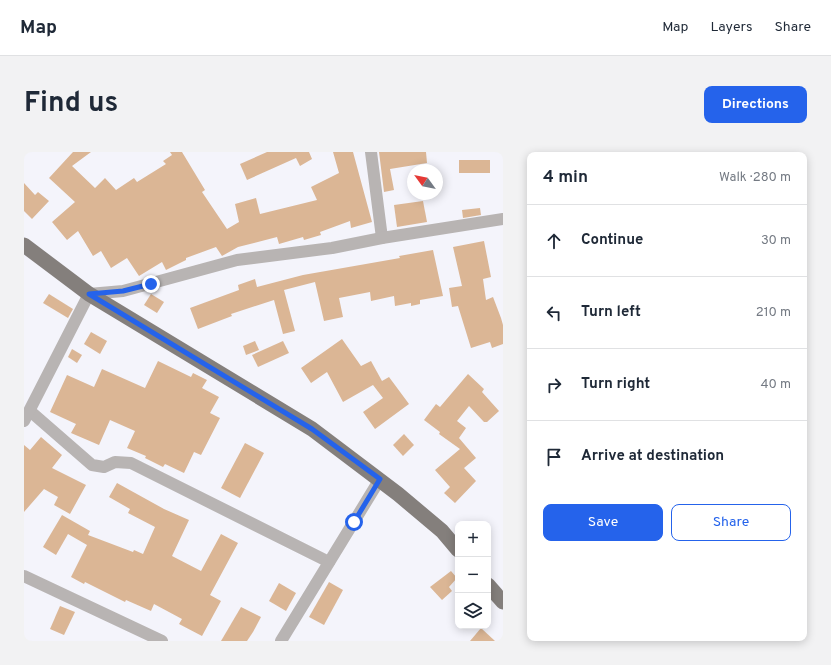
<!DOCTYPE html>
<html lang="en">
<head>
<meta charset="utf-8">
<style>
  body { margin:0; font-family:Overpass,sans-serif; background:#f2f2f3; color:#1f2937 }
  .controls { position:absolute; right:12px; bottom:12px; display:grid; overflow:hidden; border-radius:8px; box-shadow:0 2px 10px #0003 }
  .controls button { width:36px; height:36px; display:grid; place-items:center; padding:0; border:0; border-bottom:1px solid #e0e1e3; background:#fff; color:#1f2937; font:20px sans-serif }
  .compass { position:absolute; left:383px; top:12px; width:36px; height:36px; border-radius:50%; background:#fff; box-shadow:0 2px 10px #0003; rotate:303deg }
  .stop { position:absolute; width:12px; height:12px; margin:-9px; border:3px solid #2563eb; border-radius:50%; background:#fff }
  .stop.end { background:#2563eb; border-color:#fff; box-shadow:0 1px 4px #0008 }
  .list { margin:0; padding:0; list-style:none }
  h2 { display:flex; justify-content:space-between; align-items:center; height:52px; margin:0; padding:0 16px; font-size:17px }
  h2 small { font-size:13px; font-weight:400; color:#747a83 }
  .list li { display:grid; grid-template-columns:26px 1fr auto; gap:12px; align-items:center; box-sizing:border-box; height:72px; padding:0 16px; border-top:1px solid #e0e1e3 }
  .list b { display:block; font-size:15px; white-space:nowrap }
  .list em { font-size:13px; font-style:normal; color:#747a83 }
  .actions { display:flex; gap:8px; padding:12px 16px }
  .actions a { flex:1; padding:9px 0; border:1px solid #2563eb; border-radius:8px; text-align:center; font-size:14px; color:#2563eb }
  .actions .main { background:#2563eb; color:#fff }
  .icon { flex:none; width:22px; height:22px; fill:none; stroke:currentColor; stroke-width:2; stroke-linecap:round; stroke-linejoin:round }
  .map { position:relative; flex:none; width:479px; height:489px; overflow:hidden; border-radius:8px }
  header { display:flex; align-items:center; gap:24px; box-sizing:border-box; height:56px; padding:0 20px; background:#fff; border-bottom:1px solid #e0e1e3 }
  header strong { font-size:19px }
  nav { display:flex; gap:22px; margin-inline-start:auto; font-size:14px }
  .intro { display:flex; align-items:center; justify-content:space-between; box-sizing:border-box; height:96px; padding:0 24px }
  h1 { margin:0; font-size:28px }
  .button { padding:10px 18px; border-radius:8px; background:#2563eb; color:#fff; font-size:14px; font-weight:700 }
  main { display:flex; gap:24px; padding:0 24px }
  aside { flex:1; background:#fff; border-radius:8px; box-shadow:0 2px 10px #0003 }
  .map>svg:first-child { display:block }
  .building { fill:#dbb695 }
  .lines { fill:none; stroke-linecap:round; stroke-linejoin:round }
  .minor { stroke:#b8b4b3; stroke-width:12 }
  .major { stroke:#847f7c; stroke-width:15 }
  .route { stroke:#2563eb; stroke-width:5 }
</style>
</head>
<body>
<header>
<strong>Map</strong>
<nav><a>Map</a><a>Layers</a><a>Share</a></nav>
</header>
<div class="intro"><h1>Find us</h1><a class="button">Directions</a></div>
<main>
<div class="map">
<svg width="479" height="489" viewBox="0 0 479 489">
  <rect width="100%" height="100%" fill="#f4f4fb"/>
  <g class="building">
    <polygon points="49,0 67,0 48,14 71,36 81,26 92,38 110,26 113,30 142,12 139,9 148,3 146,0 158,0 181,38 178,40 203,77 215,70 211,52 232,46 236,62 293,48 287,35 315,21 309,0 329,0 348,70 327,76 326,69 296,80 297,83 280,88 279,85 255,92 253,85 214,95 198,104 192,95 162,106 162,108 142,118 138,110 115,124 103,106 87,116 77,99 69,104 54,79 43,88 28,70 51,50 25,26"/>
    <polygon points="243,0 285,0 288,7 276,14 272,6 223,28 216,12"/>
    <polygon points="355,0 402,0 403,11 366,17 370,38 360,40"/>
    <rect x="435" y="8" width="31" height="13"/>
    <polygon points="0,31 11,43 14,40 25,49 8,67 0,59"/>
    <polygon points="399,49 403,70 373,75 370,53"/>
    <polygon points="456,56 457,63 439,66 438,58"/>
    <polygon points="460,89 467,125 459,127 462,148 469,145 477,166 479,173 479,192 468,196 466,190 447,196 434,154 428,155 425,136 438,134 429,95"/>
    <polygon points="409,98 419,144 396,148 396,152 387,154 387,151 371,154 370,144 347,149 346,140 315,146 319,165 300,169 291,130 260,138 271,179 259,182 250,148 207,162 208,164 174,177 166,156 215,138 214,133 231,127 233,135 279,123 376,106 375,104"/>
    <polygon points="25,142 49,157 44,166 19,151"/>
    <polygon points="127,142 140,150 133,161 120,153"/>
    <polygon points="67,180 83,189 76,202 60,192"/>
    <polygon points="318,187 337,214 347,209 358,229 365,225 385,252 351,277 339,260 359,246 349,233 319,250 303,220 287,231 277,216"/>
    <polygon points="231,189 235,198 222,203 219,194"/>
    <polygon points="259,189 265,201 234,215 228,203"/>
    <polygon points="48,197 58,203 53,211 44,205"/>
    <polygon points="134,209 167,225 169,221 183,228 178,236 195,245 186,261 196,266 177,303 170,300 160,321 141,312 139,315 121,306 122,304 103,296 111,279 86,268 75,293 47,281 52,272 26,260 43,223 70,235 78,217 121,236"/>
    <polygon points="444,222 460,237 458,240 475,259 463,270 460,270 445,254 433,269 442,276 435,286 452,306 440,316 452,329 431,351 420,341 426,335 411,318 436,297 415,282 416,280 400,268 412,252 416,255"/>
    <polygon points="380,282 390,293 379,304 369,293"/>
    <polygon points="17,285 38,303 28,316 62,333 46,362 30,353 34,345 20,337 0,360 0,293 6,298"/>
    <polygon points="221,291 240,301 216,346 197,336"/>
    <polygon points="93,331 140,357 165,368 148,404 177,419 197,382 214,391 186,443 197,449 178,484 155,472 158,467 130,452 127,459 102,448 101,450 61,430 60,432 47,425 63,393 44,382 32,403 19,395 38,363 66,379 64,383 109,400 110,398 119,402 131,375 104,361 106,357 85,345"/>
    <polygon points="427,419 433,426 425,435 428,439 418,448 406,435"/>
    <polygon points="305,430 319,438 300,473 285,465"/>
    <polygon points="255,431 272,441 262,459 245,449"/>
    <polygon points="36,454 51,460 40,483 26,477"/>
    <polygon points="217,455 237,465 229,480 223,489 197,489"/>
    <polygon points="457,476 471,489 446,489"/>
  </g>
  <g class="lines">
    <g class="minor">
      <polyline points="347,0 358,86"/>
      <polyline points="6,259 68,313 80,315 91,310 107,311 305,410"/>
      <polyline points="0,269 65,142 99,139 213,108 308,96 358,86 479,67"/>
      <polyline points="0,424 138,489"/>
      <polyline points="257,489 356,327"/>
    </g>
    <g class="major">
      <polyline points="0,93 65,142 288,277 374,342 418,379 434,398"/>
      <polyline points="464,433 479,450"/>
    </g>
  </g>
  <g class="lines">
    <polyline class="route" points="127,132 99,139 65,142 288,277 356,327 330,370"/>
  </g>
</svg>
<div class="controls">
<button>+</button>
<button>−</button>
<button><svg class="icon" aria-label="layers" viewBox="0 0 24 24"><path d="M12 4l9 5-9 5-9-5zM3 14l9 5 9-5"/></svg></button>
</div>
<svg class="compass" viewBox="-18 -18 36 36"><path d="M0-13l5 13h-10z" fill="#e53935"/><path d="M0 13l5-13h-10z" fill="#747a83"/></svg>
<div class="stop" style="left:330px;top:370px"></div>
<div class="stop end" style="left:127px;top:132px"></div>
</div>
<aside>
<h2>4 min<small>Walk · 280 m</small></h2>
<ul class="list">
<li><svg class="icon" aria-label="ahead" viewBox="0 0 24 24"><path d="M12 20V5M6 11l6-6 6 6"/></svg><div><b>Continue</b></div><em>30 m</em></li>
<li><svg class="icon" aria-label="left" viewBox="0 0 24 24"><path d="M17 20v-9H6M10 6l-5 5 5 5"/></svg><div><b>Turn left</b></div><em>210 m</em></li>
<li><svg class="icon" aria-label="right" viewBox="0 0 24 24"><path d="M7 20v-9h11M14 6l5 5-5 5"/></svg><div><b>Turn right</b></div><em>40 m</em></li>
<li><svg class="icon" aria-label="arrive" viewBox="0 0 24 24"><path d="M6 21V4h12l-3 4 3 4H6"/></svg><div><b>Arrive at destination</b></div></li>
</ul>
<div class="actions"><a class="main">Save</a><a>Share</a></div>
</aside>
</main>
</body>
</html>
